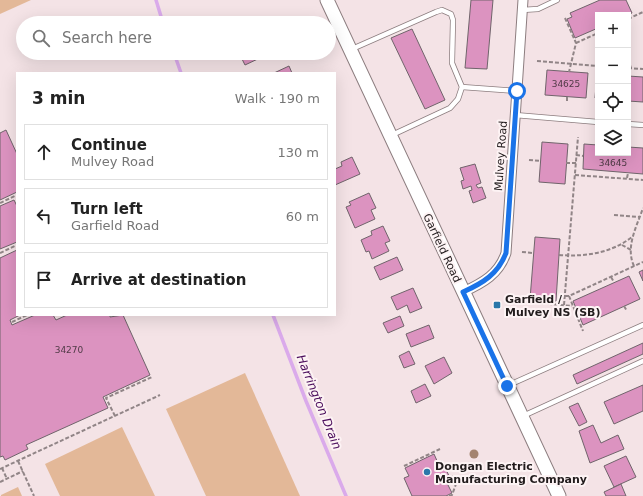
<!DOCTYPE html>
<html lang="en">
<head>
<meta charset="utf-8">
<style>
  body { margin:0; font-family:"DejaVu Sans",sans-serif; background:#f6f6f6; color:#222 }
  .controls { position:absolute; right:12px; top:12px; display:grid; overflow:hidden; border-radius:0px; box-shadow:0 4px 16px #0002 }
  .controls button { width:36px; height:36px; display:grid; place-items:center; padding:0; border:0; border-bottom:1px solid #e0e0e0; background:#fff; color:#222; font:20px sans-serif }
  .stop { position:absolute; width:12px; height:12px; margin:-9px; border:3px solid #1a73e8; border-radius:50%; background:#fff }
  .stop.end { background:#1a73e8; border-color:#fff; box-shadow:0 1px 4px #0008 }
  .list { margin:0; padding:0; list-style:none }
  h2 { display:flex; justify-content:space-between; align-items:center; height:52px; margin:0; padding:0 16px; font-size:17px }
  h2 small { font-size:13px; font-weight:400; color:#767676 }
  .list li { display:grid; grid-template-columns:26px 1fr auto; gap:12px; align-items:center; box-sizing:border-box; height:56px; margin:0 8px 8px; padding:0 8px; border:1px solid #e0e0e0; border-radius:0px }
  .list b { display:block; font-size:15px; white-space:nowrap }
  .list p { margin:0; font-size:13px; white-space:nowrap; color:#767676 }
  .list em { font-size:13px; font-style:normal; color:#767676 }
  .icon { flex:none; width:22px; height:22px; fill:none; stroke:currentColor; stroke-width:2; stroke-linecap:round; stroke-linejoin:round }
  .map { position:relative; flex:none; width:643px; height:496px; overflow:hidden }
  .search { position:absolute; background:#fff; box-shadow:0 4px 16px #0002; left:16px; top:16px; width:320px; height:44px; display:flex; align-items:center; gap:10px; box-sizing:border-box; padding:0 14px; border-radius:22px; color:#767676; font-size:15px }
  .panel { position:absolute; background:#fff; box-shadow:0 4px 16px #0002; left:16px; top:72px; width:320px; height:244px; border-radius:0px }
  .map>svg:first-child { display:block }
  .green { fill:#e3b898 }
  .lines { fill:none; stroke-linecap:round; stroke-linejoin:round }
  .stream { stroke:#daaaeb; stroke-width:3.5 }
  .building { fill:#dc93c0; stroke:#70646b }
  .lane-casing { stroke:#8c7d7f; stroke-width:6 }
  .street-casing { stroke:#8c7d7f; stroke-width:11 }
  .secondary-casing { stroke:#8c7d7f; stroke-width:15 }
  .path { stroke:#918587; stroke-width:2; stroke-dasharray:4 2; stroke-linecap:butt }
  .lane { stroke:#fff; stroke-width:4.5 }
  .street { stroke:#fff; stroke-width:9 }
  .secondary { stroke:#fff; stroke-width:13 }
  .tree { fill:#a48470 }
  .route { stroke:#1a73e8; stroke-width:5 }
  .poi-dot { fill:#2a78aa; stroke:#fdf3f4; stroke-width:1.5 }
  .labels { text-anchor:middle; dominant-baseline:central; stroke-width:4; stroke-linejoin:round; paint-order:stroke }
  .number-label { font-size:9px; fill:#503a46 }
  .street-label { font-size:11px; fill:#221c1d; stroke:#fdf3f4 }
  .poi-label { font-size:11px; font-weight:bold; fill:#221c1d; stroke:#fdf3f4; text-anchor:start }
  .water-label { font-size:12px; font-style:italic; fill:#4b0e5c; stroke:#fdf3f4 }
</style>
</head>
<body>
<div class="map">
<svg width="643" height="496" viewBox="0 0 643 496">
  <rect width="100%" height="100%" fill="#f4e3e6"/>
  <g class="green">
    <polygon points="0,0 31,0 0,14"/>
    <polygon points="245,373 300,496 206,496 166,409"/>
    <polygon points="122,427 155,496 60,496 45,464"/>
    <polygon points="18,487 22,496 1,496 1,495"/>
  </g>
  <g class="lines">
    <g class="stream">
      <polyline points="156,0 163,23"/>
      <polyline points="174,53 181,73"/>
      <polyline points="273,315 306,401 346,496"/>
    </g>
  </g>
  <g class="building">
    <polygon points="471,0 493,0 487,69 465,68"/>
    <polygon points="600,0 626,0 632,13 627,15 598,15 598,28 575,38 567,19 572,17 570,13"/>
    <polygon points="412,29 445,100 425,109 391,38"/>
    <polygon points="239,53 260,53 262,57 245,65"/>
    <polygon points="289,66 292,73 274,73"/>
    <polygon points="547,70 588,73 586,98 545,95"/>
    <polygon points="597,73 598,73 598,98 595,98"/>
    <polygon points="628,76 643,77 643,102 628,101"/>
    <polygon points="6,130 17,154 17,192 0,200 0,133"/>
    <polygon points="542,142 568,144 565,184 539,182"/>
    <polygon points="584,144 598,145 598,153 628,153 628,147 643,148 643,174 583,169"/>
    <polygon points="352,157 360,174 335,185 335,169 342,166 341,162"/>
    <polygon points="475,164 481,183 476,185 478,188 482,187 486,198 473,203 469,191 472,190 471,186 463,189 461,181 464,180 460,168"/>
    <polygon points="369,193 376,208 371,210 375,219 355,228 346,207 351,205 349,202"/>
    <polygon points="14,200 17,206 17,242 0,249 0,206"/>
    <polygon points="383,226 390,241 385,243 389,251 372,259 369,251 366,252 361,240 372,235 371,231"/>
    <polygon points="535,237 560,239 556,301 530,299"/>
    <polygon points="17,250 17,315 20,315 10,320 12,325 35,315 53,315 56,320 67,315 110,315 110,317 123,315 150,375 103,397 108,408 26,445 28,449 5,460 3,456 0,457 0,258"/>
    <polygon points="397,257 403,270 380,280 374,267"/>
    <polygon points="643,270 643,281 639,272"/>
    <polygon points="629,276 640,299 583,325 573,301"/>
    <polygon points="413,288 422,308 410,313 407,305 397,310 391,297"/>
    <polygon points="400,316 404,326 388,333 383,323"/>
    <polygon points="429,325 434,338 411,347 406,334"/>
    <polygon points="643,343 643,354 577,384 573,375"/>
    <polygon points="409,351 415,364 404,368 399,356"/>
    <polygon points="444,357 452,373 434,384 425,366"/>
    <polygon points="425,384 431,396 416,403 411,391"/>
    <polygon points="643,385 643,411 614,424 604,402"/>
    <polygon points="578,403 587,422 579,426 569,407"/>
    <polygon points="593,425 601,443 618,435 624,449 590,463 579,431"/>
    <polygon points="434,454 438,463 442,461 450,478 451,481 447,483 452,493 446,496 412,496 404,478 409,476 405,468"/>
    <polygon points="626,456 636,477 614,487 604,466"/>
    <polygon points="621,484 626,496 606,496 604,492"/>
  </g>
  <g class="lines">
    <defs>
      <g id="lane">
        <polyline points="522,10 538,9 557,0"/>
        <polyline points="352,49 436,12 442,10 451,14 453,20 452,63 462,87 458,99 450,108 392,135"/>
        <polyline points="462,87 517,91"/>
        <polyline points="515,115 598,122"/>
        <polyline points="628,124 643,125"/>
        <polyline points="509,385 643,325"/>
        <polyline points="523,416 643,361"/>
      </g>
      <path id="street" d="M463,292c20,-9 36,-18 43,-39l17,-253"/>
      <polyline id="secondary" points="327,0 559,496"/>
    </defs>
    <use href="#lane" class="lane-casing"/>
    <use href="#street" class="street-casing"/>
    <use href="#secondary" class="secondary-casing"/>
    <g class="path">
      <polyline points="565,18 576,43 569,72"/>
      <polyline points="628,19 643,12"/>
      <polyline points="628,30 629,18"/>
      <polyline points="576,43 598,33"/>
      <polyline points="628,59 631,68"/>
      <polyline points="537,61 598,66"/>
      <polyline points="628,68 643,69"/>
      <polyline points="567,101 567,97"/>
      <polyline points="630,147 630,141"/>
      <polyline points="576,155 583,156"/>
      <polyline points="529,160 541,161"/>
      <polyline points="566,163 576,163"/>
      <polyline points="575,175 643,180"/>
      <polyline points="627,178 628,173"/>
      <polyline points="0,203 17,195"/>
      <polyline points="614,215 640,217"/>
      <polyline points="622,245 631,250"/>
      <polyline points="522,252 533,253"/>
      <polyline points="0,253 17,245"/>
      <path d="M559,255c27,2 52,-2 73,-18"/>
      <path d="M634,266c-9,-19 3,-40 9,-58"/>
      <polyline points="611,277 614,282"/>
      <polyline points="565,296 569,296 643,262"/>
      <polyline points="569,296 583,331"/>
      <polyline points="518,301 572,306"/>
      <polyline points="564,305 578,137"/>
      <polyline points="624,306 627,311"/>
      <polyline points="12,322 27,315"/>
      <polyline points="115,416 106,398 152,377"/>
      <polyline points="18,461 34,496"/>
      <polyline points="404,466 440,449"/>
      <polyline points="448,467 451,466"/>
      <polyline points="2,468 7,479"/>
      <polyline points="0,469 160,395"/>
      <polyline points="450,478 453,476"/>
      <polyline points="0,482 23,471"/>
      <polyline points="449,496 452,495 456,484"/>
    </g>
    <use href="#lane" class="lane"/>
    <use href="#street" class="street"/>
    <use href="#secondary" class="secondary"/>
  </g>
  <circle class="tree" cx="474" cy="454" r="4.5"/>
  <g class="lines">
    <path class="route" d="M507,386l-44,-94c20,-9 35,-18 43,-39l11,-162"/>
  </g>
  <g class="poi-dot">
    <rect x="493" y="301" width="8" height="8" rx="2"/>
    <circle cx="427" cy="472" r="4"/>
  </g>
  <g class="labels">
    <g class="number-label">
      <text x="566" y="84">34625</text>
      <text x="613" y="163">34645</text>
      <text x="69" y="350">34270</text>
    </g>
    <g class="street-label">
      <text transform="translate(501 156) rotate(-86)">Mulvey Road</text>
      <text transform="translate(442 248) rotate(65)">Garfield Road</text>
    </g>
    <g class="poi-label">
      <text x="505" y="299">Garfield /<tspan x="505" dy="13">Mulvey NS (SB)</tspan></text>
      <text x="435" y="466">Dongan Electric<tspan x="435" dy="13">Manufacturing Company</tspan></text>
    </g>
    <g class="water-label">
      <text transform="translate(319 402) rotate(68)">Harrington Drain</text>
    </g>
  </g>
</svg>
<div class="controls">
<button>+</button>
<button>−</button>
<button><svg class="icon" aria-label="locate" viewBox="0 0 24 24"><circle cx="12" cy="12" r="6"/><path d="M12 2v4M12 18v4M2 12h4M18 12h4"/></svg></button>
<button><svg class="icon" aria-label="layers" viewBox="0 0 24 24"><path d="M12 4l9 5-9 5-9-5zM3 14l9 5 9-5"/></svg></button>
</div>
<div class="stop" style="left:517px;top:91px"></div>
<div class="stop end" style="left:507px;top:386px"></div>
<div class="search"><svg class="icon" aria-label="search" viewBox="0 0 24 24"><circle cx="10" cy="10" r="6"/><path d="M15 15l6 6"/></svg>Search here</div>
<section class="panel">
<h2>3 min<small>Walk · 190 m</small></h2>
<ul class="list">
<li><svg class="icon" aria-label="ahead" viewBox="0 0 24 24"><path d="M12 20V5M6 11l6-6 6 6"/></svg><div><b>Continue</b><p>Mulvey Road</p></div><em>130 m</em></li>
<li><svg class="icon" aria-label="left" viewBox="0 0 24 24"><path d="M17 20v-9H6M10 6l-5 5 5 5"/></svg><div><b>Turn left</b><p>Garfield Road</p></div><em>60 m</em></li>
<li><svg class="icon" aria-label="arrive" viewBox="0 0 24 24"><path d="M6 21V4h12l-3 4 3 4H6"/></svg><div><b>Arrive at destination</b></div></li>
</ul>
</section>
</div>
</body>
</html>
